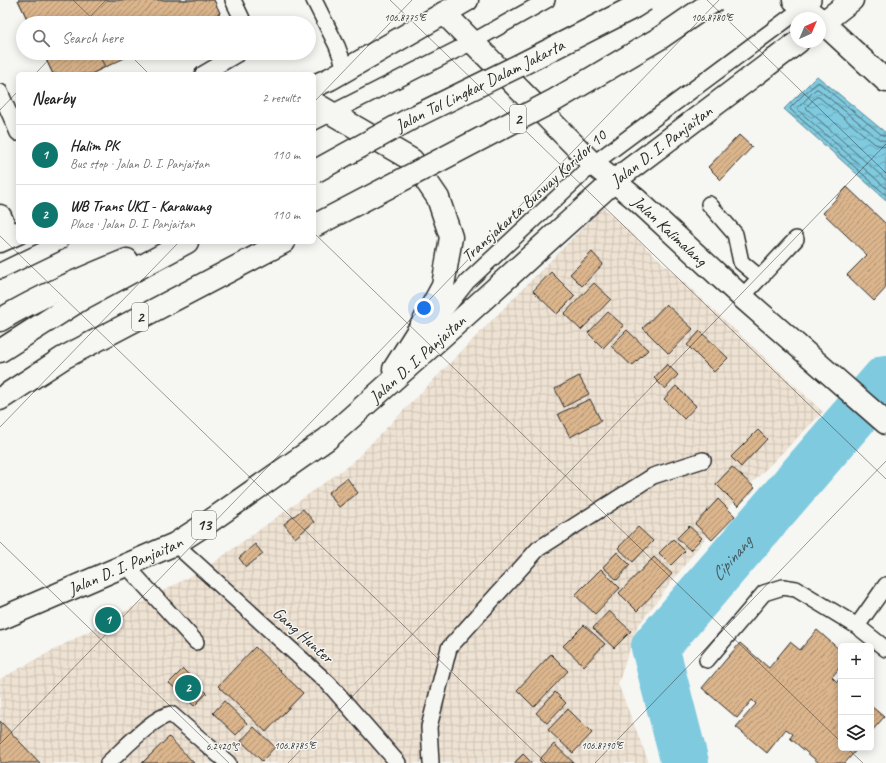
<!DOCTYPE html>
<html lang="en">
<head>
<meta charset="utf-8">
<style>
  body { margin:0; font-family:Caveat,sans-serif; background:#f6f6f6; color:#222 }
  .controls { position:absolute; right:12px; bottom:12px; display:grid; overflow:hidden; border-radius:6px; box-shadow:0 2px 10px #0003 }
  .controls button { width:36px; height:36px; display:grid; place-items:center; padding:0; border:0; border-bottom:1px solid #e0e0e0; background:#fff; color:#222; font:20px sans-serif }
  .compass { position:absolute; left:790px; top:12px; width:36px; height:36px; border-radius:50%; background:#fff; box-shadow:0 2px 10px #0003; rotate:44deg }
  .you { position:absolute; left:424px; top:308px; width:14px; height:14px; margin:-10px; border:3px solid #fff; border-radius:50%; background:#1a73e8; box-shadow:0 0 0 6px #1a73e833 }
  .badge { display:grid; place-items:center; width:26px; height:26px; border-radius:50%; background:#0f766e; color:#fff; font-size:13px; font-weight:700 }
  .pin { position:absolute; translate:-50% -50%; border:2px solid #fff; box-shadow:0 1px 4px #0006 }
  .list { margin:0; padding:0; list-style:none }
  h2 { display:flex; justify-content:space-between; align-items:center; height:52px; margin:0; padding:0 16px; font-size:17px }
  h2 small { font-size:13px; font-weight:400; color:#767676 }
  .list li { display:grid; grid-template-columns:26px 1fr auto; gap:12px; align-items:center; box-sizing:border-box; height:60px; padding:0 16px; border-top:1px solid #e0e0e0 }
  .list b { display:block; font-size:15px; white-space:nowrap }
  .list p { margin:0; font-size:13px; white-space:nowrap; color:#767676 }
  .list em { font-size:13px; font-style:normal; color:#767676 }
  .icon { flex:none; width:22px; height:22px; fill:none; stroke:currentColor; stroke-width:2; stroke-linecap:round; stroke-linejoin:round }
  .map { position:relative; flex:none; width:886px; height:763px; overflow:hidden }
  .search { position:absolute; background:#fff; box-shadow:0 2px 10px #0003; left:16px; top:16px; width:300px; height:44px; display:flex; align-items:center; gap:10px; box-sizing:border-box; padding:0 14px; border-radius:22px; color:#767676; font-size:15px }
  .panel { position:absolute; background:#fff; box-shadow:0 2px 10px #0003; left:16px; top:72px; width:300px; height:172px; border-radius:6px }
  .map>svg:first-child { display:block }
  .industrial { fill:url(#industrial-grid) }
  .water { fill:url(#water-waves); stroke:#5d8a97 }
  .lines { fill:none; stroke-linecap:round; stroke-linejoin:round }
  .shore { stroke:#4d6b73; stroke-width:1 }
  .river { stroke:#7fcadf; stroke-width:48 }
  .building { fill:url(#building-hatch); stroke:#2b2b2b }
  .service-casing { stroke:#2b2b2b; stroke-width:18 }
  .minor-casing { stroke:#2b2b2b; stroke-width:25 }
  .primary-casing { stroke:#2b2b2b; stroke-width:25 }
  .trunk-casing { stroke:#2b2b2b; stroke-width:25 }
  .motorway-casing { stroke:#2b2b2b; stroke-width:25 }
  .service { stroke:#f6f6f2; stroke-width:15 }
  .minor { stroke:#f6f6f2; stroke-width:22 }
  .primary { stroke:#f6f6f2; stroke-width:22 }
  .trunk { stroke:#f6f6f2; stroke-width:22 }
  .motorway { stroke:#f6f6f2; stroke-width:22 }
  .motorway-bridge-casing { stroke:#2b2b2b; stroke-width:25; stroke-linecap:butt }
  .motorway-bridge { stroke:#f6f6f2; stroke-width:22 }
  .ticks { fill:none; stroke:#2b2b2b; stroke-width:1; stroke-opacity:0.45 }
  .labels { text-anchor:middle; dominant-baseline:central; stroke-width:3; stroke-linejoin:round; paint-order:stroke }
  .shield { fill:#f6f6f2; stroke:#686867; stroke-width:1 }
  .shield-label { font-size:16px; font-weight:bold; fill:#2b2b2b }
  .street-label { font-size:17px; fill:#2b2b2b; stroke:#f6f6f2 }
  .water-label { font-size:18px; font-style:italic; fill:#445b61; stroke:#f6f6f2 }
  .ticks-label { font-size:10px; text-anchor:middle; fill:#2b2b2b; stroke:#f6f6f2; stroke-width:3; stroke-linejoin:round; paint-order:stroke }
</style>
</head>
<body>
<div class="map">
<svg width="886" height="763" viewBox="0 0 886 763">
  <defs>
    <pattern id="industrial-grid" width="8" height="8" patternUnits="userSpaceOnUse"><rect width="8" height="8" fill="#eee2d3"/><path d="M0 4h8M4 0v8" fill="none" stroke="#ccc2b5"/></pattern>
    <pattern id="water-waves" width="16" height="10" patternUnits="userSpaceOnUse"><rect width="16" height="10" fill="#7fcadf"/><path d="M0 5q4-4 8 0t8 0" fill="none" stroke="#68a4b5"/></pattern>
    <pattern id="building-hatch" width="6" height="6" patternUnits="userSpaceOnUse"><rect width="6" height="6" fill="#dbb58c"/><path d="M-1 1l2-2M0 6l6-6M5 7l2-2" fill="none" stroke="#b29373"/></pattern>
  </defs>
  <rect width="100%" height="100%" fill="#f6f6f2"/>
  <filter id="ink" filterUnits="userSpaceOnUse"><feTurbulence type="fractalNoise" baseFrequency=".025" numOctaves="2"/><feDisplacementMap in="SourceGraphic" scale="8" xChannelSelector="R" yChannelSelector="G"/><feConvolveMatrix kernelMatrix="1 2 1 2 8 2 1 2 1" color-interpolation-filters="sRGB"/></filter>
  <g filter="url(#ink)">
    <polygon class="industrial" points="603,207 823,412 733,502 637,627 618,684 649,763 0,763 0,679 209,566 352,463"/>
    <polygon class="water" points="817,76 886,133 886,200 784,109"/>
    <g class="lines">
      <g class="shore">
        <polyline points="886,136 882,135 818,82 804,94 790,108 791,110 886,195"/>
        <polyline points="886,141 879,139 818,89 816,89 798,108 798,110 886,188"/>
        <polyline points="886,147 875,144 819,97 816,97 806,107 807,109 886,180"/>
      </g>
      <path class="river" id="s1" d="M685,763l-30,-116 231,-268"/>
    </g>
    <g class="building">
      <polygon points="18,0 214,0 220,13 199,23 29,23"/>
      <polygon points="18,0 214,0 220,13 199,23 168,23 164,15 148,23 29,23"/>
      <polygon points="43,53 135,53 91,74 53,74"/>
      <polygon points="43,53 98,53 105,67 91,74 53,74"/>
      <polygon points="739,135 752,147 721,180 708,167"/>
      <polygon points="847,187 886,224 886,288 874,301 847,275 867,255 823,213"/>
      <polygon points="592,252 603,264 582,286 570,274"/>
      <polygon points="551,272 575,296 557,314 533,291"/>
      <polygon points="594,283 611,299 581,330 564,314"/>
      <polygon points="666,304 693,329 669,354 643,328"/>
      <polygon points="608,312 624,326 603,348 588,333"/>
      <polygon points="627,330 648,350 632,366 611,346"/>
      <polygon points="700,331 728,358 714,372 687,345"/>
      <polygon points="667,364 678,375 665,389 654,378"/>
      <polygon points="579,376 589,394 564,407 555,389"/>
      <polygon points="676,386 696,406 684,419 664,399"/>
      <polygon points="590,399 601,421 570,437 558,414"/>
      <polygon points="758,430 767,439 741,467 731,457"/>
      <polygon points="732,467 755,488 738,506 716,484"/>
      <polygon points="347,478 358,493 339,507 328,493"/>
      <polygon points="718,499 735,516 712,540 695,524"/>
      <polygon points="303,509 314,522 295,538 284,524"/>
      <polygon points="689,526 702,538 690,550 677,538"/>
      <polygon points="638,527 653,541 633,562 618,548"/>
      <polygon points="673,539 685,551 671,565 659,553"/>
      <polygon points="255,544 263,554 246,567 239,558"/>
      <polygon points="617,552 630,565 617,580 603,567"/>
      <polygon points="654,557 672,574 637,611 619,593"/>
      <polygon points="601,569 620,588 595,614 575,595"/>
      <polygon points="609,611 631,631 614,648 593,628"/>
      <polygon points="584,625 605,644 584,666 563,646"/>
      <polygon points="817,630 841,651 841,666 832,677 837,682 839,679 841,680 841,748 858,748 845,763 819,763 790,738 793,734 786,729 767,753 736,727 756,704 752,700 737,718 702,688 740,643 769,668 790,642 800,650"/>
      <polygon points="255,647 303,693 266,732 218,686"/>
      <polygon points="551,654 568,671 534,707 517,690"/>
      <polygon points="183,669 207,693 194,706 169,683"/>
      <polygon points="555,692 566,703 547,723 536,713"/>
      <polygon points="224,701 247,723 236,735 213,713"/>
      <polygon points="871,706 884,717 871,732"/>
      <polygon points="568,709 592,733 573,753 548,730"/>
      <polygon points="0,721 40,763 0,763"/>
      <polygon points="254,727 275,747 262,761 241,741"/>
      <polygon points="169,737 194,763 142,763"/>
      <polygon points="554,744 574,763 542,763 539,760"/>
      <polygon points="523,754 532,763 514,763"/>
    </g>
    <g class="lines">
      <defs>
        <g id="service">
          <polyline points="233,0 244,23"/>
          <polyline points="314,0 337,46 346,70"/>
          <polyline points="203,74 239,53"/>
          <polyline points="0,92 18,133"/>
          <polyline points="314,122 472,42 547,0"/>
          <polyline points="709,204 735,234 741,262 760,278"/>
          <polyline points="0,271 60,242"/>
          <polyline points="742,297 796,239"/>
          <polyline points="425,335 467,282 593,164 813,0"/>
          <polyline points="175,544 329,684 398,763"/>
          <polyline points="126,565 196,642"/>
          <polyline points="857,626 886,585"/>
          <polyline points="707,660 764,593 783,587 796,589 857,626 886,649"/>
          <path d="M108,763c15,-13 45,-46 63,-49l57,49"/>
          <polyline points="431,763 429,727 449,648 538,549 653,476 703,460"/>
        </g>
        <polyline id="minor" points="0,216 9,237"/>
        <g id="primary">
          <polyline points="794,0 818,18"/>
          <path id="s2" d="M444,13l149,151 44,36 105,97 144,126"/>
          <polyline points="820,20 886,81"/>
        </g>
        <g id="trunk">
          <polyline points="820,25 852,0"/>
          <polyline points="314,86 330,79 467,0"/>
          <polyline points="314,103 412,160 438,198 451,237 443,286 423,323 394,369"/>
          <polyline points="0,241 18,233"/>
          <path id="s3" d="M0,619l175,-75 31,-20 121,-85 138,-123 149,-135 184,-139"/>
        </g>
        <g id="motorway">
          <path d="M0,320c40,-24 83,-42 127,-60"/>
          <polyline points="0,351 83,298 187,242"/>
          <polyline points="0,399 63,358 284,242"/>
        </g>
      </defs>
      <use href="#service" class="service-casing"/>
      <use href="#minor" class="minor-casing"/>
      <use href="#primary" class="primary-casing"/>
      <use href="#trunk" class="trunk-casing"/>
      <use href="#motorway" class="motorway-casing"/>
      <use href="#service" class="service"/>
      <use href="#minor" class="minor"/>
      <use href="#primary" class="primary"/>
      <use href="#trunk" class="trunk"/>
      <use href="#motorway" class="motorway"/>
      <defs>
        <g id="motorway-bridge">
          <path id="s4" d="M314,172l100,-55 108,-53 112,-57 11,-7"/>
          <polyline points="314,226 555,100 660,38 715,0"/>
        </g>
      </defs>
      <use href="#motorway-bridge" class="motorway-bridge-casing"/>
      <use href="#motorway-bridge" class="motorway-bridge"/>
    </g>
  </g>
  <path class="ticks" d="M73,0l24,23M390,0l496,479M707,0l179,173M84,23l22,-23M128,53l21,21M35,74l20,-21M314,102l98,-102M0,110l18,-19M314,233l527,509M0,236l546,527M0,427l179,-185M0,542l229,221M0,744l719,-744M847,748l16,15M288,763l598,-619M595,763l291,-302"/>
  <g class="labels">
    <g class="shield">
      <rect x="510" y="105" width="16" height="28" rx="3"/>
      <rect x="132" y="303" width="16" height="28" rx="3"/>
      <rect x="192" y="511" width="24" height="28" rx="3"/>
    </g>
    <g class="shield-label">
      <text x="518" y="119">2</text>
      <text x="140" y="317">2</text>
      <text x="204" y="525">13</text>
    </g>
    <g class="street-label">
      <text stroke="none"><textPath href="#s4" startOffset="187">Jalan Tol Lingkar Dalam Jakarta</textPath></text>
      <text stroke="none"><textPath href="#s3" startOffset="820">Jalan D. I. Panjaitan</textPath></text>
      <text transform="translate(534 196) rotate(-42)">Transjakarta Busway Koridor 10</text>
      <text stroke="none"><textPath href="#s2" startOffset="314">Jalan Kalimalang</textPath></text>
      <text stroke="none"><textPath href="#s3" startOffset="496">Jalan D. I. Panjaitan</textPath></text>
      <text stroke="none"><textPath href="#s3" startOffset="136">Jalan D. I. Panjaitan</textPath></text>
      <text transform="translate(303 635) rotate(42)">Gang Hunter</text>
    </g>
    <g class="water-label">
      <text stroke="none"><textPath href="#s1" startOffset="237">Cipinang</textPath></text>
    </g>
  </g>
  <g class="ticks-label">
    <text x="405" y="21">106.8775°E</text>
    <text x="712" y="21">106.8780°E</text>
    <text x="295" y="749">106.8785°E</text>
    <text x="602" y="749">106.8790°E</text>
    <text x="222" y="750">6.2420°S</text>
  </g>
</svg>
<div class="controls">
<button>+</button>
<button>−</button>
<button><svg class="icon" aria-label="layers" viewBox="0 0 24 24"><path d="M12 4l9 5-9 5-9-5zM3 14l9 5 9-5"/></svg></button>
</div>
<svg class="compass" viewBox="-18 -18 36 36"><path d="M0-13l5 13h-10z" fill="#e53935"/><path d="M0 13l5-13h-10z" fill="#767676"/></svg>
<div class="you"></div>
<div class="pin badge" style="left:108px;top:620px">1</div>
<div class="pin badge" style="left:188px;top:688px">2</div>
<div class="search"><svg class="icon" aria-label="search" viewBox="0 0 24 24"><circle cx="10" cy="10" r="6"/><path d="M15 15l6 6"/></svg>Search here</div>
<section class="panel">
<h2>Nearby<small>2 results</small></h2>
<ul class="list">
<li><span class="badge">1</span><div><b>Halim PK</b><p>Bus stop · Jalan D. I. Panjaitan</p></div><em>110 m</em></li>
<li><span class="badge">2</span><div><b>WB Trans UKI - Karawang</b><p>Place · Jalan D. I. Panjaitan</p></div><em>110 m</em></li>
</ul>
</section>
</div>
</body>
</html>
